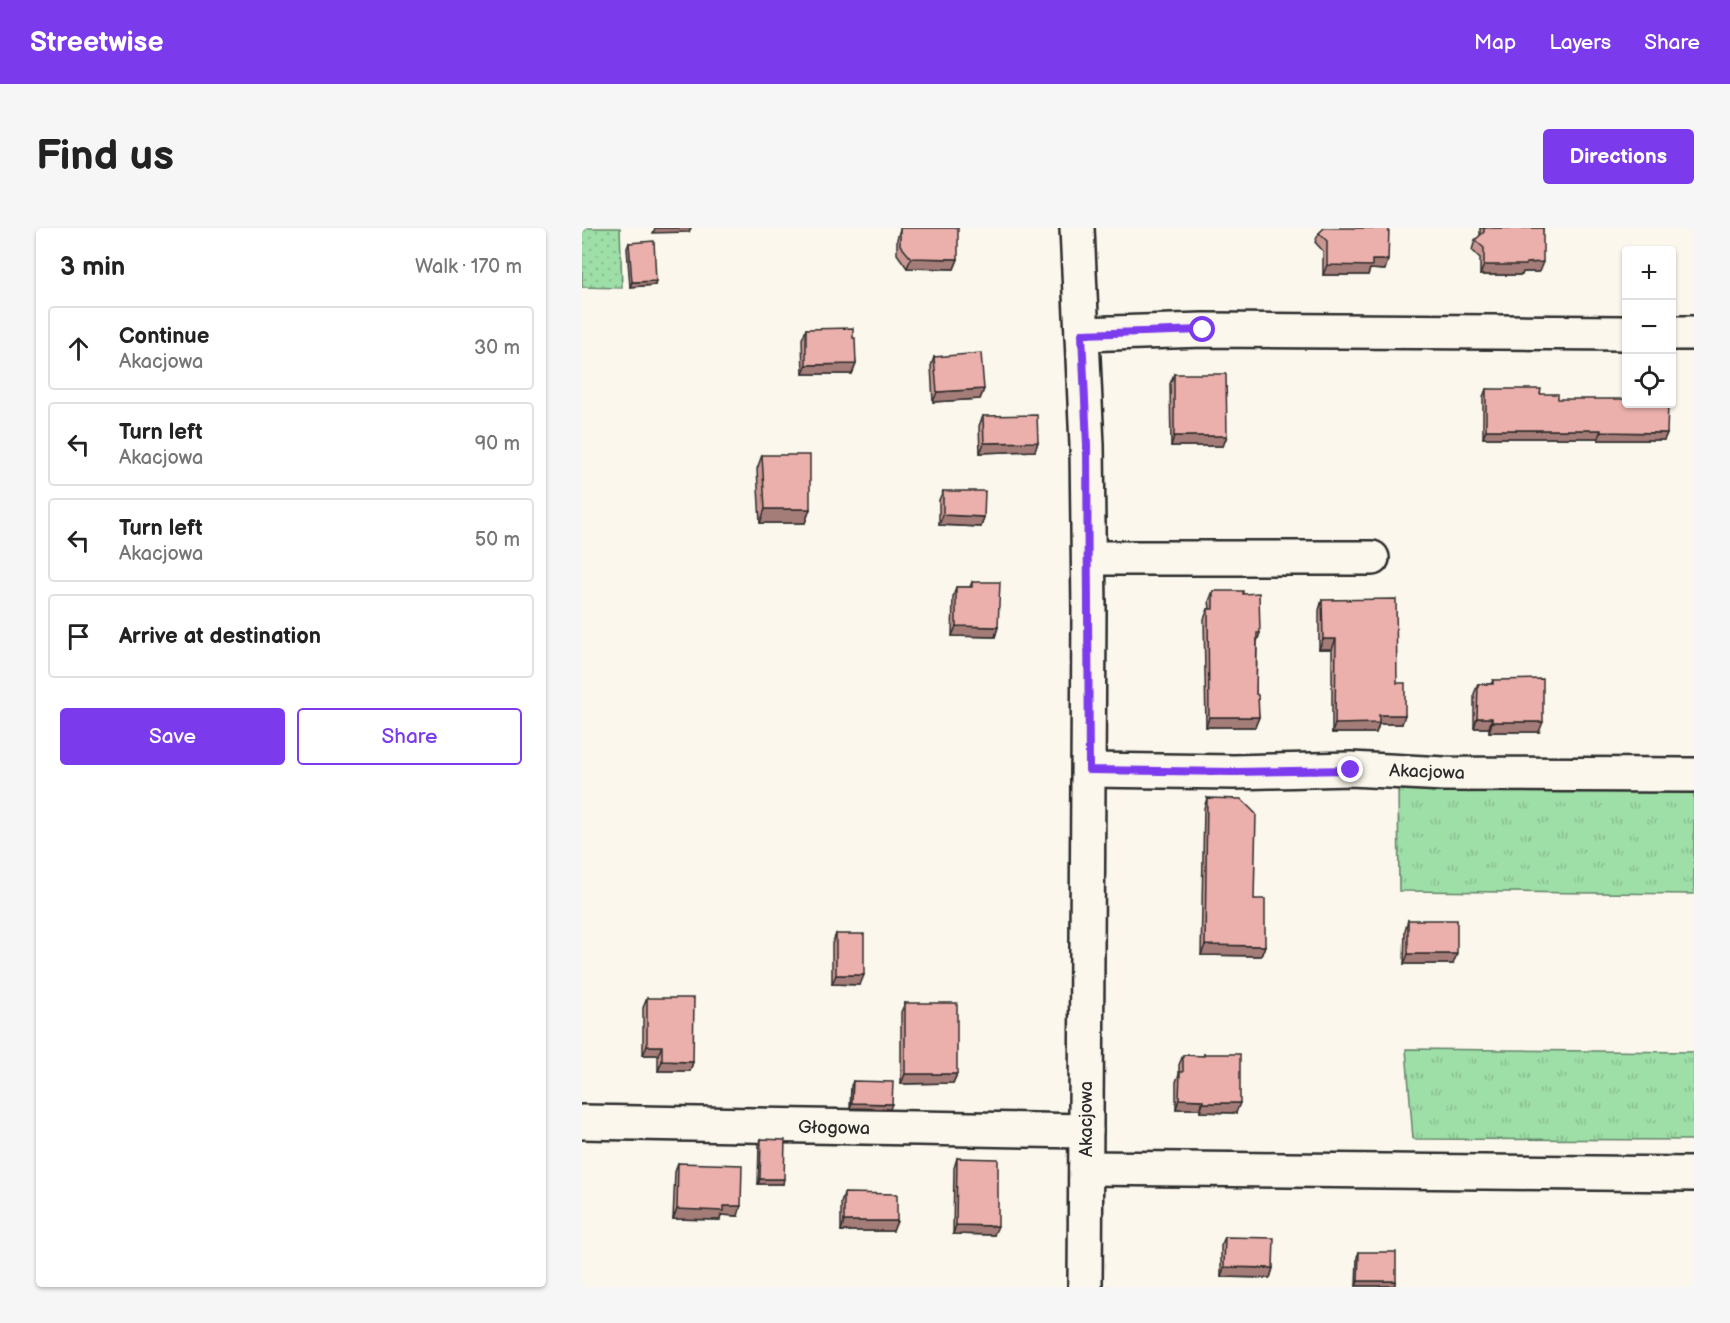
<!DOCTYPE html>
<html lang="en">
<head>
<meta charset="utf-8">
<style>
  body { margin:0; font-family:"Balsamiq Sans",sans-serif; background:#f6f6f6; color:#222 }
  .controls { position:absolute; right:18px; top:18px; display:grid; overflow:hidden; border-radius:6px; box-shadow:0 2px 4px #0004 }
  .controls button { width:54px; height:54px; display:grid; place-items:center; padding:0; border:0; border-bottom:2px solid #e0e0e0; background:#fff; color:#222; font:30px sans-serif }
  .stop { position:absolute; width:18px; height:18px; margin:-14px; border:4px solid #7c3aed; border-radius:50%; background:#fff }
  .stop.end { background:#7c3aed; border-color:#fff; box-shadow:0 2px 6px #0008 }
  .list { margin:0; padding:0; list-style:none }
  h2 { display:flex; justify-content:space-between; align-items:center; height:78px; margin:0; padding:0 24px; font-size:26px }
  h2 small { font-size:20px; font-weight:400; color:#767676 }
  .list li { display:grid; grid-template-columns:39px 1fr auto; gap:18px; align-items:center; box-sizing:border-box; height:84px; margin:0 12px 12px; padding:0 12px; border:2px solid #e0e0e0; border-radius:6px }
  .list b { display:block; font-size:22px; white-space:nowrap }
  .list p { margin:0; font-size:20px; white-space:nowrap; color:#767676 }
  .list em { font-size:20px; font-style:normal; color:#767676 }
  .actions { display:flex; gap:12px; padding:18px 24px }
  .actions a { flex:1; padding:14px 0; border:2px solid #7c3aed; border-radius:6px; text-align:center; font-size:21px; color:#7c3aed }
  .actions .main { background:#7c3aed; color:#fff }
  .icon { flex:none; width:33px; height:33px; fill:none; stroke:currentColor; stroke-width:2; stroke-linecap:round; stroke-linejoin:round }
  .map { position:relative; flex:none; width:1112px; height:1059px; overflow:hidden; border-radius:6px }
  header { display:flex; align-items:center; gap:36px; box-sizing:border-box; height:84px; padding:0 30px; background:#7c3aed; color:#fff }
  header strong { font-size:28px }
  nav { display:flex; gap:33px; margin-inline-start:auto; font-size:21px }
  .intro { display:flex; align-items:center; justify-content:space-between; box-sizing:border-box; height:144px; padding:0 36px }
  h1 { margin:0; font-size:42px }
  .button { padding:15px 27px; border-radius:6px; background:#7c3aed; color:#fff; font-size:21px; font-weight:700 }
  main { display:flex; gap:36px; padding:0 36px }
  aside { flex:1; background:#fff; border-radius:6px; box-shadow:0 2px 4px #0004 }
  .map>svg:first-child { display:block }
  .grass { fill:url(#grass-tufts); stroke:#648469; stroke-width:1.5 }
  .garden { fill:url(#garden-dots); stroke:#648469; stroke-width:1.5 }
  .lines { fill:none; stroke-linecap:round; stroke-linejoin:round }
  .minor-casing { stroke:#2b2b2b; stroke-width:38 }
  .minor { stroke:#fbf7ec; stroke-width:33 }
  .wall { fill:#ca9793; stroke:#2b2b2b; stroke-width:1.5 }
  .shaded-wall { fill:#a47b78; stroke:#2b2b2b; stroke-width:1.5 }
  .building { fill:#ebb0ab; stroke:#2b2b2b; stroke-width:1.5 }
  .route { stroke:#7c3aed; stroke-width:8 }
  .labels { text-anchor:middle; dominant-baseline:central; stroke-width:6; stroke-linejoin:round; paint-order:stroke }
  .street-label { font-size:18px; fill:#2b2b2b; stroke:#fbf7ec }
</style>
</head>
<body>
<header>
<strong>Streetwise</strong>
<nav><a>Map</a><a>Layers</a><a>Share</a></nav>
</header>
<div class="intro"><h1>Find us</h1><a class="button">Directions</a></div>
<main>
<aside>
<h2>3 min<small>Walk · 170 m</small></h2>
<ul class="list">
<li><svg class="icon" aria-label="ahead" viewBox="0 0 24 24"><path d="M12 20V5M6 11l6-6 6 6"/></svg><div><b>Continue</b><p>Akacjowa</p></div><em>30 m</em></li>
<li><svg class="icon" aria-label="left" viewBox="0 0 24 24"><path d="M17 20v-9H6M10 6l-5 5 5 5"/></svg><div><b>Turn left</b><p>Akacjowa</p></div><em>90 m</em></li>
<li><svg class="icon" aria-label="left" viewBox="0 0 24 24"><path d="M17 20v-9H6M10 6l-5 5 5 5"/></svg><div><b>Turn left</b><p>Akacjowa</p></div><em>50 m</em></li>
<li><svg class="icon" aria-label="arrive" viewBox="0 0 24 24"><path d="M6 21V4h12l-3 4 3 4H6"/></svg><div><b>Arrive at destination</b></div></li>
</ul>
<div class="actions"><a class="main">Save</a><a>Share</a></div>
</aside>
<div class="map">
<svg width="1112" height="1059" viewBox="0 0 1112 1059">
  <defs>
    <pattern id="grass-tufts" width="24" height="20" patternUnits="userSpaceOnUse" patternTransform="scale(1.5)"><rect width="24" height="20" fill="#9edea7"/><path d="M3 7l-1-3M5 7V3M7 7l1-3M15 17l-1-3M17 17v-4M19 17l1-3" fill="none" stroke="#88bf90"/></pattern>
    <pattern id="garden-dots" width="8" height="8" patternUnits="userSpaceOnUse" patternTransform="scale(1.5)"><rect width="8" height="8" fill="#9edea7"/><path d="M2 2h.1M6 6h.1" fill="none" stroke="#88bf90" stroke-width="1.8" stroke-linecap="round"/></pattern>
  </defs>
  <rect width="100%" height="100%" fill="#fbf7ec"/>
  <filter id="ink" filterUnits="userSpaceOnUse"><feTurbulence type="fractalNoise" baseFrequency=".0167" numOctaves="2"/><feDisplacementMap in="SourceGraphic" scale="12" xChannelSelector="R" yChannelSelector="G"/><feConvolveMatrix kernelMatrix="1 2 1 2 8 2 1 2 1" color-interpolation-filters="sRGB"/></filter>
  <g filter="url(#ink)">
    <g class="grass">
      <polygon points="816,556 1112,559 1112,666 817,663"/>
      <polygon points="824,821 1112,824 1112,912 831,911"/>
    </g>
    <polygon class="garden" points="0,0 38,0 40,60 0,59"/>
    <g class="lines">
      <defs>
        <g id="minor">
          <polyline points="495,0 505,217 507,382 503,1059"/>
          <polyline points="1090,105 1112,105"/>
          <polyline points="500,106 621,102 1044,105"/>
          <polyline points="507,330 790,330"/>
          <polyline points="507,542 652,544 769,541 862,546 1112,547"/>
          <polyline points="0,894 504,903"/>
          <polyline points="504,940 1112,946"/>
        </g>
      </defs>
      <use href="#minor" class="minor-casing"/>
      <use href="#minor" class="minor"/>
    </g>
    <g class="wall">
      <polygon points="898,0 961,0 957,44 941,44 940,47 898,47 898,30 890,22 893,12 898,8"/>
      <polygon points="318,1 376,31 372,41 325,40 315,26 315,11"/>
      <polygon points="737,5 803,42 788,41 786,47 741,47 741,23 733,14"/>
      <polygon points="47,15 73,57 48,59 45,20"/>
      <polygon points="224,101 271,110 274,136 270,146 221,146 220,111"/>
      <polygon points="352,129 402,161 398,171 351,174 349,138"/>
      <polygon points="592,146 645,208 641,218 589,218 588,156"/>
      <polygon points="904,161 958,166 1085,205 1082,212 1016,212 1016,210 901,210 901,169"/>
      <polygon points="401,188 456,214 453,223 398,225 397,198"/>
      <polygon points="180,227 228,281 223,295 178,295 175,241"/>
      <polygon points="361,263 402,289 399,299 357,297 357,272"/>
      <polygon points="390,354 416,399 413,409 370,408 371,369 374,359 388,359"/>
      <polygon points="631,363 661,366 678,405 675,414 674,466 677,489 673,499 624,499 622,391 626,381 628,381 627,373"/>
      <polygon points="740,372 815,455 820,496 797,496 794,505 750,505 750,421 737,421 737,382"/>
      <polygon points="911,452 957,504 907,504 907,500 892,500 892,466 896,456 909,456"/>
      <polygon points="625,570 672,671 683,718 679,728 619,727 622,580"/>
      <polygon points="826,692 871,736 822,736 823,702"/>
      <polygon points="254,706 278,757 250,756 250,716"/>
      <polygon points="65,770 111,834 108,843 76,843 76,827 61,827 61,780"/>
      <polygon points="323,775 375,846 371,855 319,856 319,784"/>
      <polygon points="622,826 654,885 618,884 618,881 594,881 594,854 597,846 597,837 601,827 621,828"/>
      <polygon points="271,853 308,881 268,880 269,858"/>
      <polygon points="179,911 201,956 176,956 177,916"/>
      <polygon points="375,930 412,1007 371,1006 372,940"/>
      <polygon points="96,935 156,988 139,987 138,992 91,991 93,944"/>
      <polygon points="262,965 315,993 311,1003 259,1003 259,975"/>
      <polygon points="643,1009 691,1040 688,1050 639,1049 639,1018"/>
      <polygon points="777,1024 814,1053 812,1058 774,1058 775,1029"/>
    </g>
    <g class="shaded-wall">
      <polygon points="73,0 109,0 107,4 71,5"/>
      <polygon points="329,30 376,31 372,41 325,40"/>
      <polygon points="790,32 806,32 803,42 788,41 786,47 741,47 745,37"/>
      <polygon points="961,34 957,44 941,44 940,47 898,47 902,37"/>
      <polygon points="74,53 73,57 48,59 50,54"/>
      <polygon points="274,136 270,146 221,146 224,137"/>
      <polygon points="402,161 398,171 351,174 355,164"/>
      <polygon points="904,202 1019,202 1016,210 901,210"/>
      <polygon points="1019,204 1085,205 1082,212 1016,212"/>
      <polygon points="592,208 645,208 641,218 589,218"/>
      <polygon points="456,214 453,223 398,225 402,215"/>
      <polygon points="183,281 228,281 223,295 178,295"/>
      <polygon points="361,287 402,289 399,299 357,297"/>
      <polygon points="374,398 416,399 413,409 370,408"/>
      <polygon points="741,411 754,411 750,421 737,421"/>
      <polygon points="797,487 823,487 820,496 797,496 794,505 750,505 753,496"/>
      <polygon points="627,489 677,489 673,499 624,499"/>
      <polygon points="895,490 910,490 907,500 892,500"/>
      <polygon points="910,494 961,494 957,504 907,504"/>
      <polygon points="623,717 683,718 679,728 619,727"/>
      <polygon points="826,726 875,726 871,736 822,736"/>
      <polygon points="254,747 282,747 278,757 250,756"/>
      <polygon points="65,818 80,818 76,827 61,827"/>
      <polygon points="80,833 111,834 108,843 76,843"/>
      <polygon points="323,846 375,846 371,855 319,856"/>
      <polygon points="597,871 621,872 618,881 594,881"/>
      <polygon points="270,875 310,876 308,881 268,880"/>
      <polygon points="621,875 658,875 654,885 618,884"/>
      <polygon points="178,951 202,951 201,956 176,956"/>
      <polygon points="141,978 159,978 156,988 139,987 138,992 91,991 95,981"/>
      <polygon points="262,993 315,993 311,1003 259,1003"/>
      <polygon points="374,997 416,998 412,1007 371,1006"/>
      <polygon points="642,1039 691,1040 688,1050 639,1049"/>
      <polygon points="776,1053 814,1053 812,1058 774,1058"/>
    </g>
    <g class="building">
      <polygon points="319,0 376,0 376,31 329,30 318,17 318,1"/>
      <polygon points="742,0 807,0 806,32 790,32 790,38 745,37 745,13 737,5"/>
      <polygon points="902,0 961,0 961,34 944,35 944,37 902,37 902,20 893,12 902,4"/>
      <polygon points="72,13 74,53 50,54 47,15"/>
      <polygon points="271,100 271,110 273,110 274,136 224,137 224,101"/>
      <polygon points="399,125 402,161 355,164 352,129"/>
      <polygon points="592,146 644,146 645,208 592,208"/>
      <polygon points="904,161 959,161 958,166 976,166 976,171 1044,171 1044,176 1086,176 1085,205 1019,204 1019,202 904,202"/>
      <polygon points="455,187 456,214 402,215 401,188"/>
      <polygon points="180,227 228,227 228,281 183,281"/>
      <polygon points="361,263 403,263 402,289 361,287"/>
      <polygon points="390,354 418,354 416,399 374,398 374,359 390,359"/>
      <polygon points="631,363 661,363 661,366 677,365 678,405 675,405 674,466 676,467 677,489 627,489 626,381 631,381"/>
      <polygon points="814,371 815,455 823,455 823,487 797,487 797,495 753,496 754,411 741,411 740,372"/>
      <polygon points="961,451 961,494 910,494 910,490 895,490 896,456 911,456 911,452"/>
      <polygon points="625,570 659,571 674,586 672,671 683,671 683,718 623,717"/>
      <rect x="826" y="692" width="49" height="34"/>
      <rect x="254" y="706" width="28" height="41"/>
      <polygon points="65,770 112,770 111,834 80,833 80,818 65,818"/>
      <rect x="323" y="775" width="52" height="71"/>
      <polygon points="622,826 658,826 658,875 621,875 621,872 597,871 598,844 601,844 601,827 622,828"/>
      <polygon points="271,853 311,854 310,876 270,875"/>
      <polygon points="179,911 203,912 202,951 178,951"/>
      <polygon points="375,930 416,931 416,998 374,997"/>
      <polygon points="96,935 160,937 159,978 141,978 141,983 95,981"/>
      <polygon points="262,965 315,966 315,993 262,993"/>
      <polygon points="643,1009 692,1010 691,1040 642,1039"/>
      <polygon points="777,1024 814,1024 814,1053 776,1053"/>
    </g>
  </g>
  <g class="lines" filter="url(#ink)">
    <polyline class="route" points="621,102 500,106 505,217 507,542 652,544 769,542"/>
  </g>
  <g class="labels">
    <g class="street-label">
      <text transform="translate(845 544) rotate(2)">Akacjowa</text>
      <text transform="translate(504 891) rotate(-90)">Akacjowa</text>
      <text transform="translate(252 900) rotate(1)">Głogowa</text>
    </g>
  </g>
</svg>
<div class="controls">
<button>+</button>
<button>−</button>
<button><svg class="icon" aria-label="locate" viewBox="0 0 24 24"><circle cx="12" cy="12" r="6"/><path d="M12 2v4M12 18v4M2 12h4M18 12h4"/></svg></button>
</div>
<div class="stop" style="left:621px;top:102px"></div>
<div class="stop end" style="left:769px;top:542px"></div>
</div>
</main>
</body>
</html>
